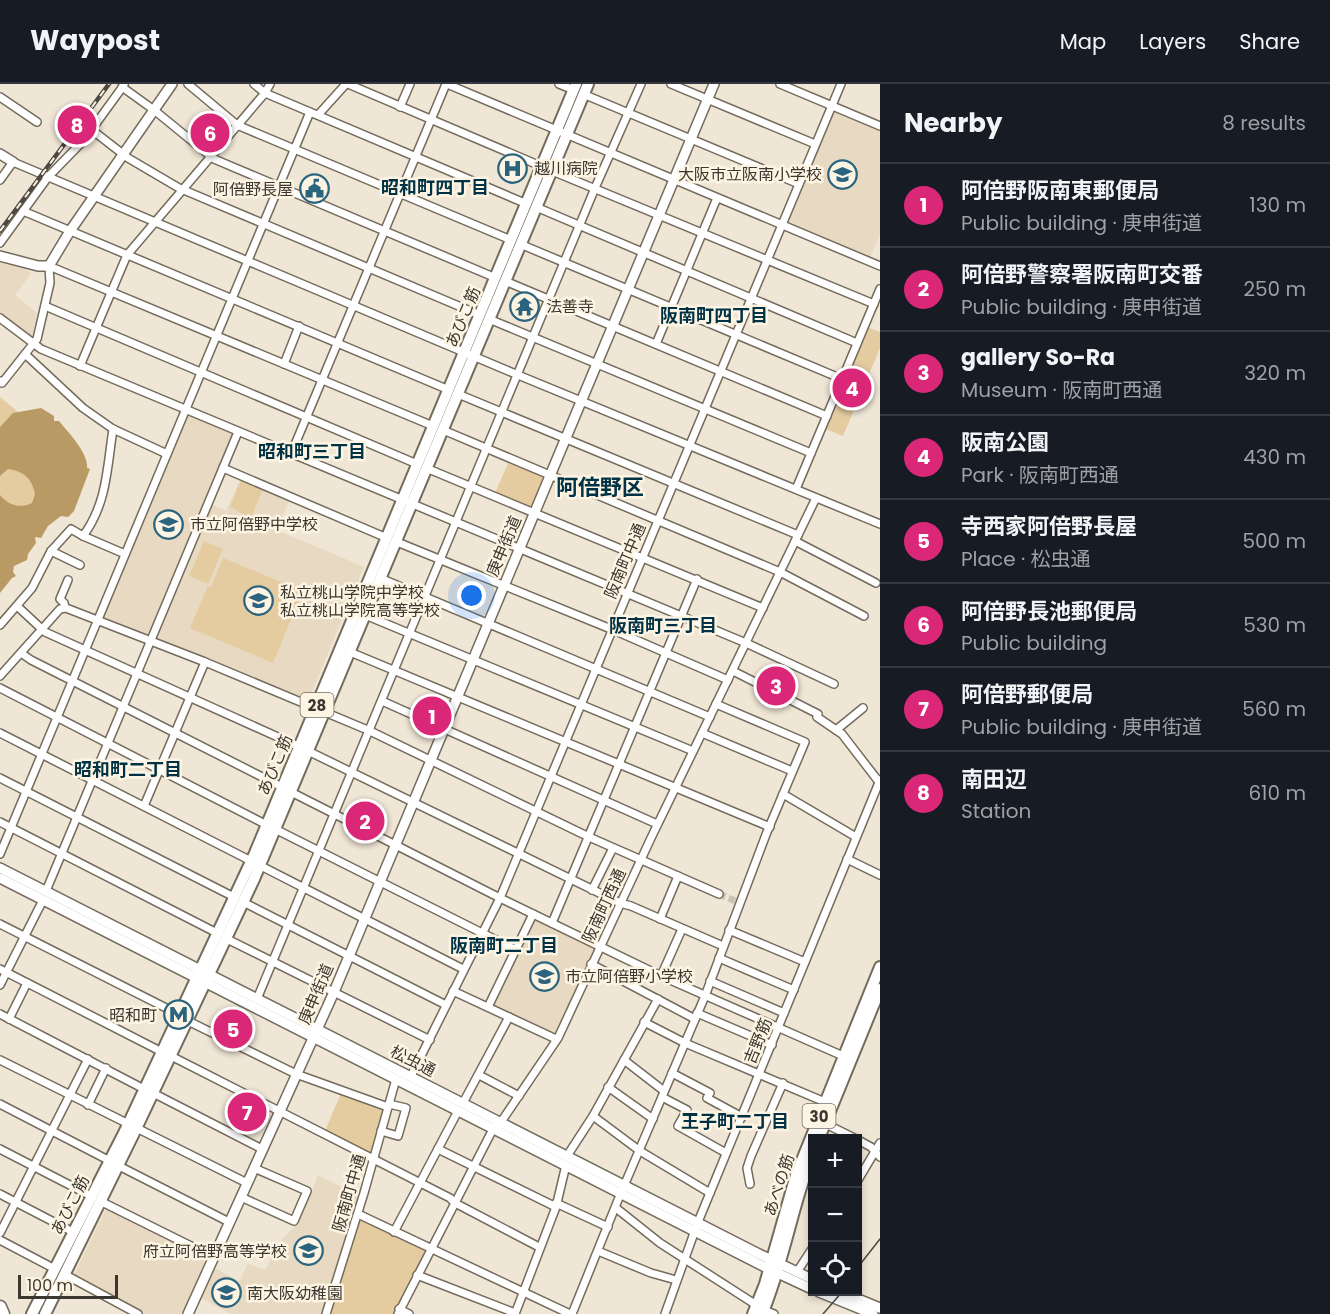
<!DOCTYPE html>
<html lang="en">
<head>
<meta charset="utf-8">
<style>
  body { margin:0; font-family:Poppins,"Noto Sans JP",sans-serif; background:#20242c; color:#f1f3f6 }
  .controls { position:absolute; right:18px; bottom:18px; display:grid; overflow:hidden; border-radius:0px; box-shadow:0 3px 9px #0003 }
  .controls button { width:54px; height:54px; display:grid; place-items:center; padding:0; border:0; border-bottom:2px solid #363941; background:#171b24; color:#f1f3f6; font:30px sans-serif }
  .scale { position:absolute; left:18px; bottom:15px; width:100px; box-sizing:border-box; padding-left:6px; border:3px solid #3a3630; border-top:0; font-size:16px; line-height:21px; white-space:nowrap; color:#3a3630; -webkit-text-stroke:4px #fef4e3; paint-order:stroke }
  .you { position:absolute; left:472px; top:512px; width:21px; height:21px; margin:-15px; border:4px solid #fff; border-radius:50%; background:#1a73e8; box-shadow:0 0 0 9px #1a73e833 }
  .badge { display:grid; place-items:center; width:39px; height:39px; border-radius:50%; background:#db2777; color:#fff; font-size:20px; font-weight:700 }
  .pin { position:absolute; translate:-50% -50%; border:3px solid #fff; box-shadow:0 2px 6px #0006 }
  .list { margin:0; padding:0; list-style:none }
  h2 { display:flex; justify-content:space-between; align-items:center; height:78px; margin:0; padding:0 24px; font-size:26px }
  h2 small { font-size:20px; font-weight:400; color:#9ea1a6 }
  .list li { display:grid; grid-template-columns:39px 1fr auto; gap:18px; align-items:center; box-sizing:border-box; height:84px; padding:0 24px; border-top:2px solid #363941 }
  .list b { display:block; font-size:22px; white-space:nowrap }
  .list p { margin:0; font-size:20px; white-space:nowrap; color:#9ea1a6 }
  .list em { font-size:20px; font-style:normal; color:#9ea1a6 }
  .icon { flex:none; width:33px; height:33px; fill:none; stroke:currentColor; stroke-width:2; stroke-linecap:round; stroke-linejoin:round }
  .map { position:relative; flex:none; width:880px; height:1230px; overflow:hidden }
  header { display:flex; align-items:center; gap:36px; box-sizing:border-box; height:84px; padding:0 30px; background:#171b24; border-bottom:2px solid #363941 }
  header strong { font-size:28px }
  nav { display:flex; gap:33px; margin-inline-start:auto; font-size:21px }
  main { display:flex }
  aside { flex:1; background:#171b24 }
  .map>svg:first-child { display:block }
  .built { fill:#e7d9c2 }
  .green { fill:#e5cca0 }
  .water { fill:#b99a64 }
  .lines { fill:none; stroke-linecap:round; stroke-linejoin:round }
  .street-tunnel { stroke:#ccc3b5; stroke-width:7; stroke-dasharray:7 3.5; stroke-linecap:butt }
  .street-casing { stroke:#736b5c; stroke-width:10 }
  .secondary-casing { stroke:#736b5c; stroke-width:12 }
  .primary-casing { stroke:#736b5c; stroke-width:14 }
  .highway-casing { stroke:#736b5c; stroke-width:15 }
  .street { stroke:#fff; stroke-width:7 }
  .secondary { stroke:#fff; stroke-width:9 }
  .primary { stroke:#fff; stroke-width:10 }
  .highway { stroke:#fff; stroke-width:12 }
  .tram { stroke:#4d4841; stroke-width:1.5 }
  .rail-casing { stroke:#4d4841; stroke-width:4.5 }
  .rail { stroke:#fef4e3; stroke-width:2; stroke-dasharray:7; stroke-linecap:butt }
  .labels { text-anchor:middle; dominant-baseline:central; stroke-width:5; stroke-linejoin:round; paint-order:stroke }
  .shield { fill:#fef4e3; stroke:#756f66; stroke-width:1.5 }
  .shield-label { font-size:15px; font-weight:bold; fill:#3a3630 }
  .poi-label { font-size:16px; fill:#3a3630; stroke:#fef4e3; text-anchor:start }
  .street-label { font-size:16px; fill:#3a3630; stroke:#fef4e3 }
  .neighbourhood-label { font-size:18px; font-weight:bold; fill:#003245; stroke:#fef4e3 }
  .district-label { font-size:22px; font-weight:bold; fill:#003245; stroke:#fef4e3 }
</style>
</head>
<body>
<header>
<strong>Waypost</strong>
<nav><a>Map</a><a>Layers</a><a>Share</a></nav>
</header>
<main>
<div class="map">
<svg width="880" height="1230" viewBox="0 0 880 1230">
  <rect width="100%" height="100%" fill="#f0e6d6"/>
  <g class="built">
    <polygon points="833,25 880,44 880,150 870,174 789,139 788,135"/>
    <polygon points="0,179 22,183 31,189 15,211 37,229 31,256 0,231"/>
    <polygon points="188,330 234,348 149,553 104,535 104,531"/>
    <polygon points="241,394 290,415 277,446 364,483 308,617 156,555 155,552 210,420 226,427"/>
    <polygon points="533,833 597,863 555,952 491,921"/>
    <polygon points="318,1091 359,1112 323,1230 231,1230 201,1214 213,1186 217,1185 239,1197 248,1180 265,1186 282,1155 296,1141 309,1108 312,1108"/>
    <polygon points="107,1123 207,1173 181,1230 145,1230 74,1191"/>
  </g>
  <g class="green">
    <polygon points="867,243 880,248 880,264 843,352 823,344"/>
    <polygon points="0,313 17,327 26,345 44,419 0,442"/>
    <polygon points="509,377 542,391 543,393 531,423 495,409"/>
    <polygon points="241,396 263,405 251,434 230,423"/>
    <polygon points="204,457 223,465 208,500 189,492"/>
    <polygon points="223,474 303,507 273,579 190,544 208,502 211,503"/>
    <polygon points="341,1009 378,1022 383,1028 370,1070 325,1047"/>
    <polygon points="360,1136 424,1166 425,1168 395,1230 329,1230 358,1138"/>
  </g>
  <path class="water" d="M41,324l13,8v5h5c10,12 30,33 28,47l3,1 -16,42 -6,6 -7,-1 -13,10 -7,12 -6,-1 1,6 -8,11 -1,6 -13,6 -1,6 3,4 -4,2 -12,15v-98c8,10 20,14 32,8l3,-9c-3,-16 -12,-23 -27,-25l-8,7v-49l13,-14z"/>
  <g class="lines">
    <polyline class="street-tunnel" points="719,810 740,819"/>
    <defs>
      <g id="street">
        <polyline points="188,0 237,41 511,156"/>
        <polyline points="254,0 265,9 527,120"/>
        <polyline points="348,0 543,83"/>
        <polyline points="447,0 880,182"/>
        <polyline points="559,0 574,6"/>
        <polyline points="671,0 815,60"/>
        <polyline points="780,0 880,42"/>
        <polyline points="122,3 154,26 214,75 496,194"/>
        <polyline points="583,10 799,100"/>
        <polyline points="0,13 37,38"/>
        <polyline points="400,23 410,0"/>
        <polyline points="318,31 346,0"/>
        <polyline points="92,46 128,74 179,104 480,231"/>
        <polyline points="552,87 874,220"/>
        <polyline points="0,96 13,78 518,291 880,440"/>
        <polyline points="536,123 857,259"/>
        <polyline points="23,127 449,306"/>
        <polyline points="0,159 48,93 84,56 124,1"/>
        <polyline points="520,160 842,295"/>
        <polyline points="505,197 827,332"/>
        <polyline points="45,222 417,380"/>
        <polyline points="0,234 41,265 746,559 834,600"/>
        <polyline points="489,235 811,369"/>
        <polyline points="656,260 717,114"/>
        <polyline points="25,270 83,324 113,345 167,370"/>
        <polyline points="284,280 299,242"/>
        <polyline points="80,282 127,171 265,9 270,0"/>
        <polyline points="0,297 2,299 37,255 50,199 49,182 433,342"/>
        <polyline points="458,310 798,451"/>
        <polyline points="443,346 780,488 864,532"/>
        <polyline points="291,370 446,0"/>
        <polyline points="223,384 387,454"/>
        <polyline points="426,384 763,524"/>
        <polyline points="796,405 880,205"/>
        <path d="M83,452c24,-32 24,-68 30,-107"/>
        <polyline points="795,457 876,499"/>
        <polyline points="397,458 611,545 728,596"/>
        <polyline points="51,467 80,481"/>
        <polyline points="380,494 710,633"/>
        <polyline points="17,522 45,548 300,663"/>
        <polyline points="65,523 64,519 60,515 68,496"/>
        <polyline points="365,531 693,667"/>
        <polyline points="0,541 32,504 51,467 71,445 83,452 125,470"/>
        <polyline points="350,568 770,743"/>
        <polyline points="21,569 31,576 282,703"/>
        <polyline points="733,587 818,630"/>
        <polyline points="0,592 60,525 66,524 205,578 370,647 589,753 719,810"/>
        <polyline points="0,604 267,741"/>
        <polyline points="382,617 657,740"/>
        <polyline points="817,633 842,650 879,698"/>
        <polyline points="836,646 863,624"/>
        <polyline points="0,649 463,885"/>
        <polyline points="702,649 792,687"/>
        <polyline points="308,667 620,819 631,822 723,862"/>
        <polyline points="0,694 234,813"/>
        <polyline points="291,708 500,814 661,892 843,972"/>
        <polyline points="783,710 856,753"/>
        <polyline points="144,722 205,578"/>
        <polyline points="0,738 217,849"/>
        <polyline points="275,745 516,866"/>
        <polyline points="0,770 310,28"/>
        <polyline points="847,775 880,791"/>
        <polyline points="592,806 613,764"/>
        <polyline points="46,807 238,348"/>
        <polyline points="243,818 446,921"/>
        <polyline points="660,835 678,792"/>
        <polyline points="552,839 697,495"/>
        <polyline points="0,840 180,931"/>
        <polyline points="729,846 805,878"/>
        <polyline points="225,854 430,956"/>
        <polyline points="719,874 794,906"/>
        <polyline points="591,880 695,935"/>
        <polyline points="0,885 162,968"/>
        <polyline points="661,892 682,845"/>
        <polyline points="710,897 784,929"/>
        <polyline points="0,901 43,816"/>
        <polyline points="453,907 556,955"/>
        <polyline points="257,915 595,104 641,0"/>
        <polyline points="488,923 533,830"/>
        <polyline points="697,929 772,961"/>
        <polyline points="0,930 144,1005"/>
        <polyline points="9,935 27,899"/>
        <polyline points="188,937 296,990 388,1023"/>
        <polyline points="644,938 685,959 825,1018"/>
        <polyline points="171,972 450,1114 455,1119 539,1163"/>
        <polyline points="0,976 247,1099"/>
        <polyline points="624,976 664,1007"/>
        <polyline points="672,989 710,1009 707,1014 742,1033"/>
        <polyline points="479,991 519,1012"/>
        <polyline points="411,992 500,814 841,0"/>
        <polyline points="608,1003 653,1035"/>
        <polyline points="153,1009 262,1065"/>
        <polyline points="662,1013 687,1026 678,1042 726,1069"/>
        <polyline points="463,1019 509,933"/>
        <polyline points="0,1020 110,1077"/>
        <polyline points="88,1021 106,984"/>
        <polyline points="593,1032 640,1067 710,1109"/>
        <polyline points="822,1038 854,1054"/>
        <polyline points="381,1047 398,1052 406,1024 389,1020"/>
        <polyline points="858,1056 871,1063 880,1073"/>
        <polyline points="0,1065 91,1112"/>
        <polyline points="438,1065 556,1123"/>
        <polyline points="567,1072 593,1032 658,915"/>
        <polyline points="119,1082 229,1138"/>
        <polyline points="858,1096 880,1059"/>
        <polyline points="750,1100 747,1084 751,1072 783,999"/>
        <polyline points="0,1110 73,1148"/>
        <polyline points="241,1113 294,1137 307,1107 254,1084"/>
        <polyline points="100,1117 213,1173"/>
        <polyline points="556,1119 608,1143"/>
        <polyline points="616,1124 660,1159 764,1226 774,1230"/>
        <polyline points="358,1130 570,1230"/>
        <polyline points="394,1148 458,1027"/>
        <polyline points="0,1149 88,975"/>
        <polyline points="0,1156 55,1185"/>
        <polyline points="598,1167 651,1189 676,1196"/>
        <polyline points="797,1188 812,1165"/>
        <polyline points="64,1190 138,1230"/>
        <polyline points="417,1191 515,1229"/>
        <polyline points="399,1225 409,1230"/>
        <polyline points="326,1230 364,1109 396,995"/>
        <polyline points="398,1230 493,1045 501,1038 558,954 651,754 816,414"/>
        <polyline points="515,1230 556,1123 566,1081"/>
        <polyline points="572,1230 618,1116 705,912 767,748 805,658 716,620"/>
        <polyline points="665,1230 698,1138 880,696"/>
      </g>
      <g id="secondary">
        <polyline points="0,70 13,78"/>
        <polyline points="0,172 38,182 49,182 70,147 172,0"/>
        <polyline points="0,784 759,1170 812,1195"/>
        <polyline points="0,794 769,1185 812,1205"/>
        <polyline points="819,1208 873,1230"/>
        <polyline points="841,1208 880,1224"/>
        <polyline points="188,1230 334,908 714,0"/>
      </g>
      <g id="primary">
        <polyline points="819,1054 880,905"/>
        <polyline points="32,1230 125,1047 255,769 576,0"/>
        <polyline points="45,1230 133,1051 254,795 588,0"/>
        <polyline points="753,1230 765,1200 796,1091 880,883"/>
        <path d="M762,1230c22,-52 30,-108 50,-159"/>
      </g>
      <polyline id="highway" points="0,1223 3,1230"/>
    </defs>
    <use href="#street" class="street-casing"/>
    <use href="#secondary" class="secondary-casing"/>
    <use href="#primary" class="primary-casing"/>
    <use href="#highway" class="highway-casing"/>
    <use href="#street" class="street"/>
    <use href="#secondary" class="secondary"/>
    <use href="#primary" class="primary"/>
    <use href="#highway" class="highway"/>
    <g class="tram">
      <polyline points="858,1183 880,1155"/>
      <polyline points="823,1230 842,1208"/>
    </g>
    <defs>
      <polyline id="rail" points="0,147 109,0"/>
    </defs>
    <use href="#rail" class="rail-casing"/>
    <use href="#rail" class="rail"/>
  </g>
  <defs>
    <symbol id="hospital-ring" viewBox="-11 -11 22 22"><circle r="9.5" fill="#fef4e3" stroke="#2b647e" stroke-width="1.5"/><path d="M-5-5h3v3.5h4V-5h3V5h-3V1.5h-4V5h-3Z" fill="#2b647e"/></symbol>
    <symbol id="school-ring" viewBox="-11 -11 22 22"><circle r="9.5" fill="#fef4e3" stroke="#2b647e" stroke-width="1.5"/><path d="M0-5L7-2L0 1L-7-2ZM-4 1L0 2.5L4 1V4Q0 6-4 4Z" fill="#2b647e"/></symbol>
    <symbol id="civic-ring" viewBox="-11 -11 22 22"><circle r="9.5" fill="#fef4e3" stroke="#2b647e" stroke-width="1.5"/><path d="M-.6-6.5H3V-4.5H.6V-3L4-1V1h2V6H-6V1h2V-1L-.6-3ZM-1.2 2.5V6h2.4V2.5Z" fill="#2b647e"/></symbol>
    <symbol id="temple-ring" viewBox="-11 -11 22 22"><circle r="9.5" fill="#fef4e3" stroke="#2b647e" stroke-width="1.5"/><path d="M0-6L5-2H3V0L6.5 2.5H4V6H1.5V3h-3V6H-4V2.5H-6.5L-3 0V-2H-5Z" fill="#2b647e"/></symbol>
    <symbol id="metro-ring" viewBox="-11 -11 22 22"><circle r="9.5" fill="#fef4e3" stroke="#2b647e" stroke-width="1.5"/><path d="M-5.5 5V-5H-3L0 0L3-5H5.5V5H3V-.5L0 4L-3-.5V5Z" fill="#2b647e"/></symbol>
  </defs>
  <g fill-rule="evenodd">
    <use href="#hospital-ring" x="496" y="68" width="33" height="33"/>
    <use href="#school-ring" x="826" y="74" width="33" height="33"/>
    <use href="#civic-ring" x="298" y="88" width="33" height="33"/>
    <use href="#temple-ring" x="508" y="206" width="33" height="33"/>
    <use href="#school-ring" x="152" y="424" width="33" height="33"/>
    <use href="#school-ring" x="242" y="500" width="33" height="33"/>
    <use href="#school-ring" x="528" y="876" width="33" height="33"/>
    <use href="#metro-ring" x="162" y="914" width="33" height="33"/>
    <use href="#school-ring" x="292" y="1150" width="33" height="33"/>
    <use href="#school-ring" x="210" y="1192" width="33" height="33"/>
  </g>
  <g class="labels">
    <g class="shield">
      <rect x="300.5" y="609" width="33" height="24" rx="4.5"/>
      <rect x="802.5" y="1020" width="33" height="24" rx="4.5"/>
    </g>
    <g class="shield-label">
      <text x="317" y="621">28</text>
      <text x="819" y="1032">30</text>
    </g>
    <g class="poi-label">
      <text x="534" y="84">越川病院</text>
      <text x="822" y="90" text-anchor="end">大阪市立阪南小学校</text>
      <text x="293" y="105" text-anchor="end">阿倍野長屋</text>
      <text x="546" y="222">法善寺</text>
      <text x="190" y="440">市立阿倍野中学校</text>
      <text x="280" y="508">私立桃山学院中学校<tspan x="280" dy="18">私立桃山学院高等学校</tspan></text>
      <text x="565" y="892">市立阿倍野小学校</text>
      <text x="157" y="931" text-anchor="end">昭和町</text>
      <text x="287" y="1167" text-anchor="end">府立阿倍野高等学校</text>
      <text x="247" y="1209">南大阪幼稚園</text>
    </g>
    <g class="street-label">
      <text transform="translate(463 233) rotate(-67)">あびこ筋</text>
      <text transform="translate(504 462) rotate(-67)">庚申街道</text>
      <text transform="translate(625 477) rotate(-67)">阪南町中通</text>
      <text transform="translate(275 681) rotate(-67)">あびこ筋</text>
      <text transform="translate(604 822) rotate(-65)">阪南町西通</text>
      <text transform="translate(316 910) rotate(-67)">庚申街道</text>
      <text transform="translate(758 957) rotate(-68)">吉野筋</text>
      <text transform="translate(413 977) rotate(27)">松虫通</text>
      <text transform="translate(779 1101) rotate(-72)">あべの筋</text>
      <text transform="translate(349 1109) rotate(-74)">阪南町中通</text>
      <text transform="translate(70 1121) rotate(-63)">あびこ筋</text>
    </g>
    <g class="neighbourhood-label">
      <text x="435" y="103">昭和町四丁目</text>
      <text x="714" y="231">阪南町四丁目</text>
      <text x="312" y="367">昭和町三丁目</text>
      <text x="663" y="541">阪南町三丁目</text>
      <text x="128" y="685">昭和町二丁目</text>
      <text x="504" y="861">阪南町二丁目</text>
      <text x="735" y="1037">王子町二丁目</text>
    </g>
    <g class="district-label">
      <text x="600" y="403">阿倍野区</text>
    </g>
  </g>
</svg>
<div class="controls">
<button>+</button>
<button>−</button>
<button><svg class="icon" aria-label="locate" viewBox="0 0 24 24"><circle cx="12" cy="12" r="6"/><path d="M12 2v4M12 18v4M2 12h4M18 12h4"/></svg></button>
</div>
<div class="scale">100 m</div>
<div class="you"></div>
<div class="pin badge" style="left:432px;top:632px">1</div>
<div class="pin badge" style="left:365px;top:737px">2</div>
<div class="pin badge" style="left:776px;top:602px">3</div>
<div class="pin badge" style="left:852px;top:304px">4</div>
<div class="pin badge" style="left:233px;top:945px">5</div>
<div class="pin badge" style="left:210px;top:49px">6</div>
<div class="pin badge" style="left:247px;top:1028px">7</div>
<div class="pin badge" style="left:77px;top:41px">8</div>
</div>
<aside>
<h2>Nearby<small>8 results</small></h2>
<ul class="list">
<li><span class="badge">1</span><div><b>阿倍野阪南東郵便局</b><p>Public building · 庚申街道</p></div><em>130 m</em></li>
<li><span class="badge">2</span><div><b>阿倍野警察署阪南町交番</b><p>Public building · 庚申街道</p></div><em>250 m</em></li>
<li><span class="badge">3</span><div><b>gallery So-Ra</b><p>Museum · 阪南町西通</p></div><em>320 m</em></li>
<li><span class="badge">4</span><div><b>阪南公園</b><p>Park · 阪南町西通</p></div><em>430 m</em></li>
<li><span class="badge">5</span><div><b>寺西家阿倍野長屋</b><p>Place · 松虫通</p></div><em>500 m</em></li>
<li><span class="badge">6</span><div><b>阿倍野長池郵便局</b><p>Public building</p></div><em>530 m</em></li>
<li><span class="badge">7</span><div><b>阿倍野郵便局</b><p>Public building · 庚申街道</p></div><em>560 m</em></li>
<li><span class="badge">8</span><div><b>南田辺</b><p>Station</p></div><em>610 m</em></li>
</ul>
</aside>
</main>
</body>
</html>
